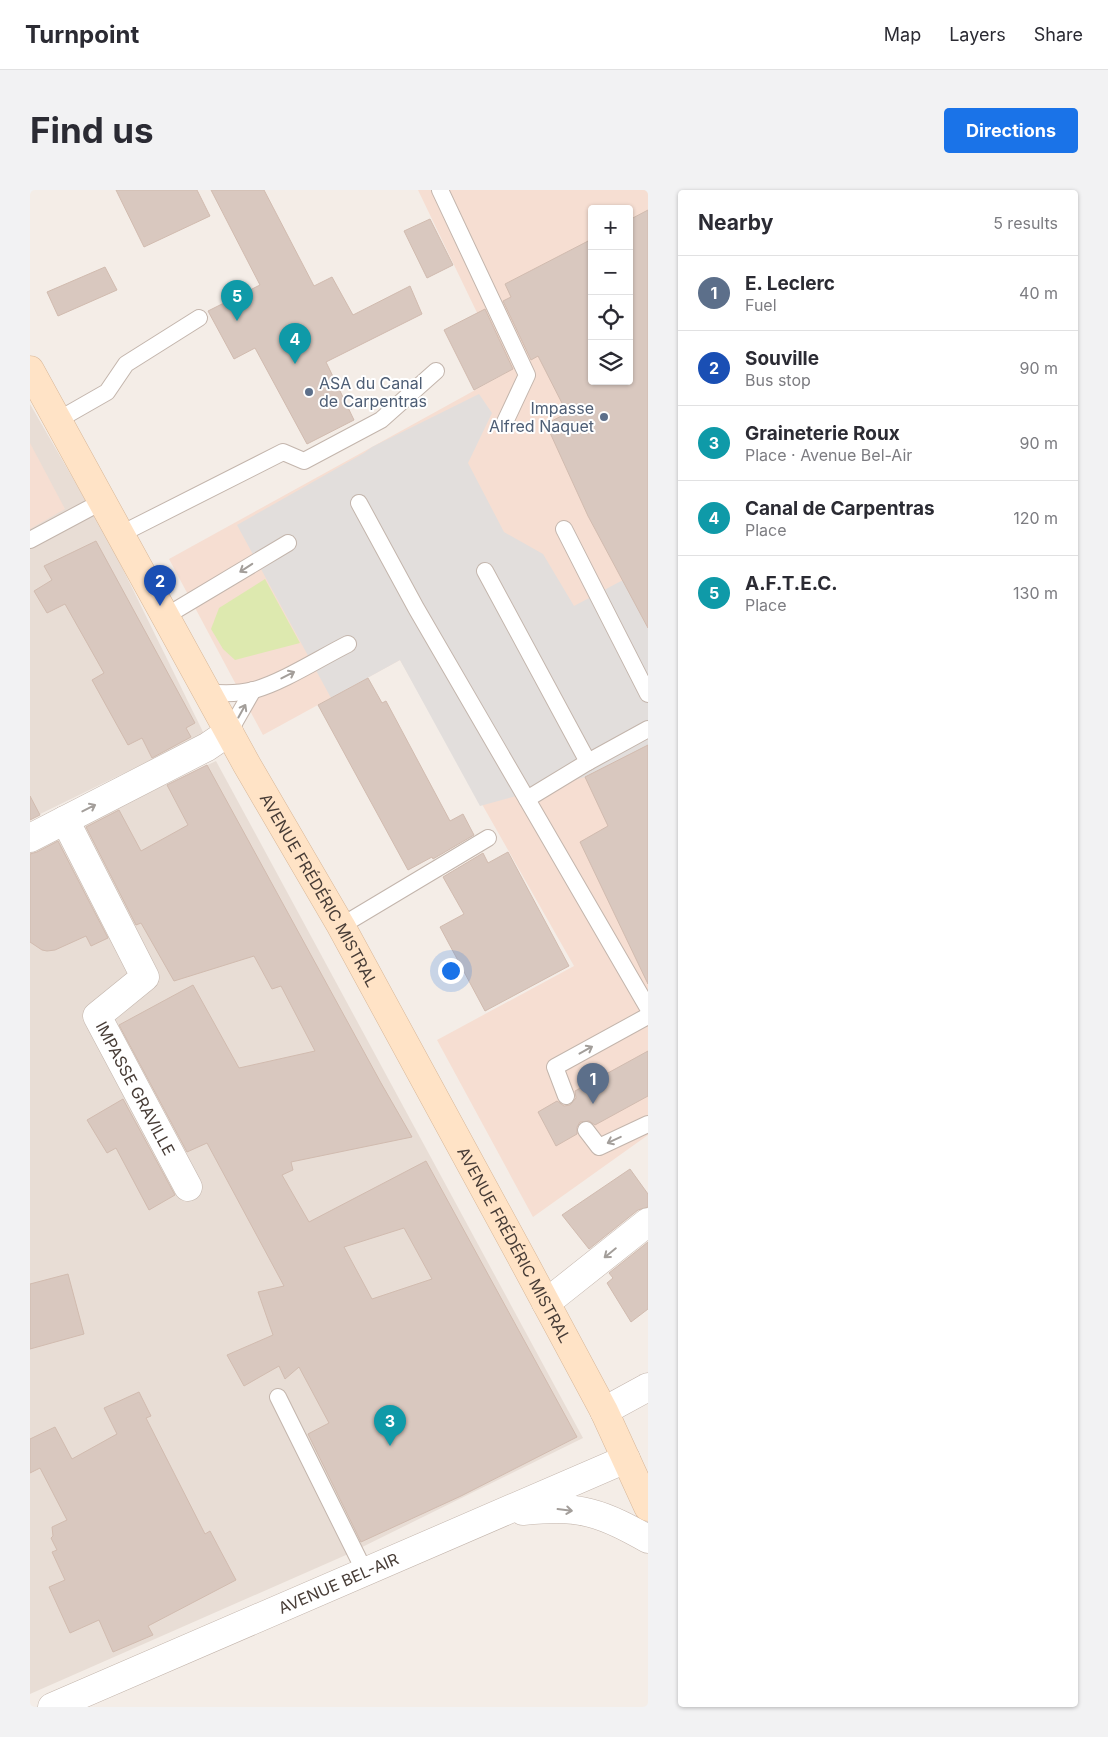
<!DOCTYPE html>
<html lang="en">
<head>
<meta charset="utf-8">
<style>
  body { margin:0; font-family:Inter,sans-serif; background:#f2f2f3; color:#2b2b33 }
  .controls { position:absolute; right:15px; top:15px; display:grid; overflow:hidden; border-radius:5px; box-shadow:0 1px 4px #0004 }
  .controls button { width:45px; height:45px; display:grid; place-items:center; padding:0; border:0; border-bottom:1px solid #e1e1e2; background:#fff; color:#2b2b33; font:25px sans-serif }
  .you { position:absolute; left:420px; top:780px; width:18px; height:18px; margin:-12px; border:4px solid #fff; border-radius:50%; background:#1a73e8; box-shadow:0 0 0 8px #1a73e833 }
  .badge { display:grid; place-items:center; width:32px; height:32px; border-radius:50%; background:#1a73e8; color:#fff; font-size:16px; font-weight:700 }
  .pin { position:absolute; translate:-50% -41px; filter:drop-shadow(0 1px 2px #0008) }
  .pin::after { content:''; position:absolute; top:26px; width:18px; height:15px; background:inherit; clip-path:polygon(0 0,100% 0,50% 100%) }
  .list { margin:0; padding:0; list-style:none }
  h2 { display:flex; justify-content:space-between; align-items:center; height:65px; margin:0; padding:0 20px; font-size:21px }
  h2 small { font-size:16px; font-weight:400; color:#7c7c81 }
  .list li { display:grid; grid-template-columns:32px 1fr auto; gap:15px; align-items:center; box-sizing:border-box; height:75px; padding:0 20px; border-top:1px solid #e1e1e2 }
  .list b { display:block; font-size:19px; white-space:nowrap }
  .list p { margin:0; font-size:16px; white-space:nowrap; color:#7c7c81 }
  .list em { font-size:16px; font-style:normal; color:#7c7c81 }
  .icon { flex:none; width:28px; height:28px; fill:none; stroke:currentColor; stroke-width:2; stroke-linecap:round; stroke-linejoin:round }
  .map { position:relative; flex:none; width:618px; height:1517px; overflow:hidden; border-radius:5px }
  header { display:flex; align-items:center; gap:30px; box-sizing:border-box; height:70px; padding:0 25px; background:#fff; border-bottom:1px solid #e1e1e2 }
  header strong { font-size:24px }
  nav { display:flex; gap:28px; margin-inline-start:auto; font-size:18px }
  .intro { display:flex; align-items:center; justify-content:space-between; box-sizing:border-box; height:120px; padding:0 30px }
  h1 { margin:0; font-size:35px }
  .button { padding:12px 22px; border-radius:5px; background:#1a73e8; color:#fff; font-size:18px; font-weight:700 }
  main { display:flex; gap:30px; padding:0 30px }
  aside { flex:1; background:#fff; border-radius:5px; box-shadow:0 1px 4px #0004 }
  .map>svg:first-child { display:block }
  .residential { fill:#e8ddd5 }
  .commercial { fill:#f6ded2; fill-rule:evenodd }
  .green { fill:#dde9af }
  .parking { fill:#e2dedc }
  .building { fill:#d9c8bf; stroke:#d1bbaf; fill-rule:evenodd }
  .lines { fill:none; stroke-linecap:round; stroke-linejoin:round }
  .service-casing { stroke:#c3b5ac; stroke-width:18 }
  .minor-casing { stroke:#c3b5ac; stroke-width:29 }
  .tertiary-casing { stroke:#c3b5ac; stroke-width:29 }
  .secondary-casing { stroke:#d8b798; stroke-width:29 }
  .service { stroke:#fff; stroke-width:16 }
  .minor { stroke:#fff; stroke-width:28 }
  .tertiary { stroke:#fff; stroke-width:28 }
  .secondary { stroke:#ffe3c6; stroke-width:28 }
  .oneway { stroke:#a39e9a }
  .service-dot { fill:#5c6f8a; stroke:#fff; stroke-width:2 }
  .labels { text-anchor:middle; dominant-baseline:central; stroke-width:4; stroke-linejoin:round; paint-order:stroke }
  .service-label { font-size:16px; fill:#4e5e75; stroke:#fff; text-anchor:start }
  .street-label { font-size:16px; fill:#473c36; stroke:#fff }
</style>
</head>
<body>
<header>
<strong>Turnpoint</strong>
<nav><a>Map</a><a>Layers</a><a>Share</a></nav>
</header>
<div class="intro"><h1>Find us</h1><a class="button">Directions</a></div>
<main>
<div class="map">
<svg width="618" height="1517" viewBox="0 0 618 1517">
  <rect width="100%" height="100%" fill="#f4ede7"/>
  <g class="residential">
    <polygon points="0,214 79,351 174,544 0,629"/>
    <polygon points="186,571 553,1248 316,1365 0,1504 0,661 51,634"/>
  </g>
  <g class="commercial">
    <path d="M388,0h230v945l-115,82 -96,-177 137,-74 -174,-306 -137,75 -94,-176 337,-186zM562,19h37v172h-37z"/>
    <polygon points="0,253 35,319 0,339"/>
  </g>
  <polygon class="green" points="235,389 270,453 205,470 193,459 181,439 189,418"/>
  <polygon class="parking" points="449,204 462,223 438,273 474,342 513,364 544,416 593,390 618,438 618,555 555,587 450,616 370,470 301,508 207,335 334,263 342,257"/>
  <g class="building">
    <polygon points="86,0 167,0 180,26 114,57"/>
    <polygon points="181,0 234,0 284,96 302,87 323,125 380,96 392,124 296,172 324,230 277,254 225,158 204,169 178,121 230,95"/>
    <polygon points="618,20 618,438 558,326 516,234 537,223 508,166 501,170 473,111 481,107 475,94 562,49 562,191 599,191 599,30"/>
    <polygon points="400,29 423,75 397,88 374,41"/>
    <polygon points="75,77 87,100 28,126 17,102"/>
    <polygon points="455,119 483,179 444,200 414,140"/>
    <polygon points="66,351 165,533 156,538 161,547 122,568 112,548 98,555 62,490 74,483 35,414 17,423 4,401 22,390 14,376"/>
    <polygon points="338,488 352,513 356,511 420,631 433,624 444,645 403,669 402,667 378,680 288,515"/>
    <polygon points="618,555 618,794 550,652 578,636 555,587"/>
    <path d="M177,575l174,318 31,54 -121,25 2,8 -11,5 27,47 117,-61 151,276 -116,59 -100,46 -53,-108 21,-11 -30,-56 -14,12 -6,-13 -35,20 -17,-31 46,-20 -15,-43 26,-6 -77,-143 -20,9 -68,-127 74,-40 46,83 76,-17 -34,-65 -9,3 -18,-33 -80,25 -33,-58 -5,2 -50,-98 33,-17 22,41 47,-26 -21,-40zM374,1038l28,51 -60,20 -28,-52z"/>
    <polygon points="0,606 10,625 0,630"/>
    <polygon points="28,651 78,748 61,756 56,746 25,760 17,761 12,760 0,752 0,664 7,662"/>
    <polygon points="478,662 539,776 455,821 410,737 434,724 413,687 453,663 458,673"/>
    <polygon points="618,861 618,906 565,935 559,931 550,932 547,937 547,944 526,956 508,922 527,911 534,916 540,915 546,908 545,901"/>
    <polygon points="93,909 145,1005 119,1020 86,958 77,963 57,930"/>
    <polygon points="600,979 618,1004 618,1017 608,1020 559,1059 532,1025"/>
    <polygon points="618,1052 618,1119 601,1132 577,1093 583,1088 579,1083"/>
    <polygon points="38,1084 54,1144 0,1159 0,1094"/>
    <polygon points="109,1202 121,1226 116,1228 175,1344 180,1341 206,1390 118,1436 123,1445 83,1462 69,1430 40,1443 19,1397 35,1390 22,1362 27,1360 21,1348 23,1346 22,1337 37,1330 10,1278 0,1283 0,1249 25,1237 42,1269 87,1244 74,1218"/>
  </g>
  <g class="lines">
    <defs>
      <g id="service">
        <polyline points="410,0 497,185 475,232"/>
        <polyline points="28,230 77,202 96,174 169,128"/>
        <polyline points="329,313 386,418 618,818"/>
        <polyline points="534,339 618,504"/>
        <polyline points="91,344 253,262 274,271 351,230 406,181"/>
        <polyline points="0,350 73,311"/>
        <polyline points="455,381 558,572"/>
        <polyline points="136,426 258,353"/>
        <path d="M177,502c16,2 31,2 47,-2 29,-8 66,-32 94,-46"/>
        <polyline points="199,542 223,500"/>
        <polyline points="497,609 558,572 618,539"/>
        <polyline points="311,736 458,648"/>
        <polyline points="536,906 525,877 618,826"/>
        <polyline points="556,940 569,957 618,934"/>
        <polyline points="248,1207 335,1382"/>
      </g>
      <g id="minor">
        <path id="s1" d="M35,630l80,157 -48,39 91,171"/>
        <polyline points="0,648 177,557 199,542"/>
        <polyline points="516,1113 618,1032"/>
        <polyline points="574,1221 618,1197"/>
      </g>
      <g id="tertiary">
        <path d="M493,1321c22,-2 45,-4 67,2 20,5 40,16 58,26"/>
        <path id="s2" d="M22,1517l574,-248"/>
      </g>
      <g id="secondary">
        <path id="s3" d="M0,180l217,395 94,161 183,336 80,149 44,96"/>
      </g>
    </defs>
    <use href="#service" class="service-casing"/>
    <use href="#minor" class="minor-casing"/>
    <use href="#tertiary" class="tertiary-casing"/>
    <use href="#secondary" class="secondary-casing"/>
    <use href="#service" class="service"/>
    <use href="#minor" class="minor"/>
    <use href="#tertiary" class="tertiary"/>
    <use href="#secondary" class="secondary"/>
  </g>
  <defs><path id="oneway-shaft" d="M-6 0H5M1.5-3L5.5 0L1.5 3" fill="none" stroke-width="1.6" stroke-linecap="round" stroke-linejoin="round" transform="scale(1.25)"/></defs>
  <g class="oneway">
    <use href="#oneway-shaft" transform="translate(216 378) rotate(147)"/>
    <use href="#oneway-shaft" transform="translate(258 485) rotate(-27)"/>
    <use href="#oneway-shaft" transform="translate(212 521) rotate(-61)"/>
    <use href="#oneway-shaft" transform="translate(59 618) rotate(-27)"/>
    <use href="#oneway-shaft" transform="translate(556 860) rotate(-29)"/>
    <use href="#oneway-shaft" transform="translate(584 950) rotate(155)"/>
    <use href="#oneway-shaft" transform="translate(580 1063) rotate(141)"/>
    <use href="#oneway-shaft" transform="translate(535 1320) rotate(7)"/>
  </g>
  <g class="service-dot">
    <circle cx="279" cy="202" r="5"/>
    <circle cx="574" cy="227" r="5"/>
  </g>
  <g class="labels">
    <g class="service-label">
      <text x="289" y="193">ASA du Canal<tspan x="289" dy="18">de Carpentras</tspan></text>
      <text x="564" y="218" text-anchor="end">Impasse<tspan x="564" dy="18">Alfred Naquet</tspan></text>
    </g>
    <g class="street-label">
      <text stroke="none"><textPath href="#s3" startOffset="595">AVENUE FRÉDÉRIC MISTRAL</textPath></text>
      <text stroke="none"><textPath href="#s1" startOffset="320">IMPASSE GRAVILLE</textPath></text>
      <text stroke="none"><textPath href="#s3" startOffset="1000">AVENUE FRÉDÉRIC MISTRAL</textPath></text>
      <text stroke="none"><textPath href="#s2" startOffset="312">AVENUE BEL-AIR</textPath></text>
    </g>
  </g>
</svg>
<div class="controls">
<button>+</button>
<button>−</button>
<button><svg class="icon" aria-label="locate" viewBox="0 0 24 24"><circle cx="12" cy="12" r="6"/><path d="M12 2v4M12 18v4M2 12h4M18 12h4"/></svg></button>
<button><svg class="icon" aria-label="layers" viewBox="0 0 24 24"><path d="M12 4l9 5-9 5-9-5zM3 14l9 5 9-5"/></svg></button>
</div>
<div class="you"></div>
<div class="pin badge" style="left:563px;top:914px;background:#5c6f8a">1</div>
<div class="pin badge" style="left:130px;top:416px;background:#1a4fb4">2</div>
<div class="pin badge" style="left:360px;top:1256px;background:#0f9aa8">3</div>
<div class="pin badge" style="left:265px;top:174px;background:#0f9aa8">4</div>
<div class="pin badge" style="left:207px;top:131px;background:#0f9aa8">5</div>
</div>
<aside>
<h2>Nearby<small>5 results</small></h2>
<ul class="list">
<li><span class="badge" style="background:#5c6f8a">1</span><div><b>E. Leclerc</b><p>Fuel</p></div><em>40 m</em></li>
<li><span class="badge" style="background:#1a4fb4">2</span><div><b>Souville</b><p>Bus stop</p></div><em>90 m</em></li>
<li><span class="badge" style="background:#0f9aa8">3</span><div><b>Graineterie Roux</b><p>Place · Avenue Bel-Air</p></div><em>90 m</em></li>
<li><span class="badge" style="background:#0f9aa8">4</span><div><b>Canal de Carpentras</b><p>Place</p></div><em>120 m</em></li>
<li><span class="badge" style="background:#0f9aa8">5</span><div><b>A.F.T.E.C.</b><p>Place</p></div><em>130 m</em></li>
</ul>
</aside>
</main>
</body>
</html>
